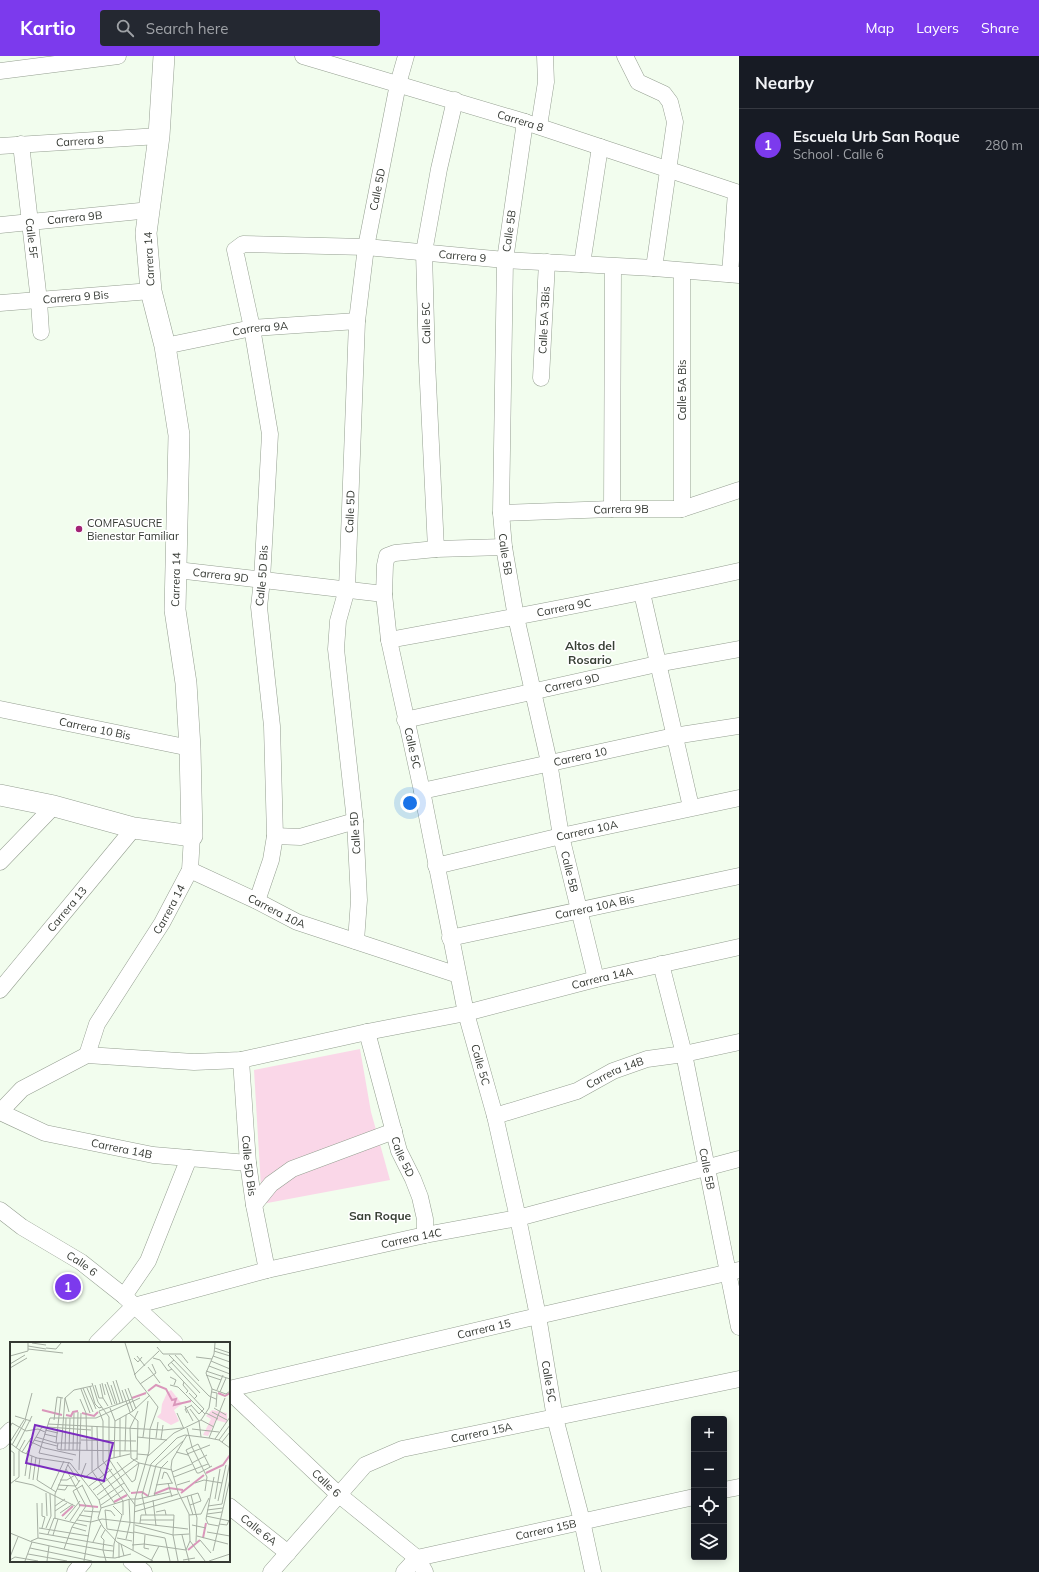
<!DOCTYPE html>
<html lang="en">
<head>
<meta charset="utf-8">
<style>
  body { margin:0; font-family:Mulish,sans-serif; background:#242831; color:#f1f3f6 }
  .controls { position:absolute; right:12px; bottom:12px; display:grid; overflow:hidden; border-radius:4px; box-shadow:0 2px 10px #0003 }
  .controls button { width:36px; height:36px; display:grid; place-items:center; padding:0; border:0; border-bottom:1px solid #363941; background:#171b24; color:#f1f3f6; font:20px sans-serif }
  .you { position:absolute; left:410px; top:747px; width:14px; height:14px; margin:-10px; border:3px solid #fff; border-radius:50%; background:#1a73e8; box-shadow:0 0 0 6px #1a73e833 }
  .badge { display:grid; place-items:center; width:26px; height:26px; border-radius:50%; background:#7c3aed; color:#fff; font-size:13px; font-weight:700 }
  .pin { position:absolute; translate:-50% -50%; border:2px solid #fff; box-shadow:0 1px 4px #0006 }
  .list { margin:0; padding:0; list-style:none }
  h2 { display:flex; justify-content:space-between; align-items:center; height:52px; margin:0; padding:0 16px; font-size:17px }
  h2 small { font-size:13px; font-weight:400; color:#9ea1a6 }
  .list li { display:grid; grid-template-columns:26px 1fr auto; gap:12px; align-items:center; box-sizing:border-box; height:72px; padding:0 16px; border-top:1px solid #363941 }
  .list b { display:block; font-size:15px; white-space:nowrap }
  .list p { margin:0; font-size:13px; white-space:nowrap; color:#9ea1a6 }
  .list em { font-size:13px; font-style:normal; color:#9ea1a6 }
  .icon { flex:none; width:22px; height:22px; fill:none; stroke:currentColor; stroke-width:2; stroke-linecap:round; stroke-linejoin:round }
  .map { position:relative; flex:none; width:739px; height:1516px; overflow:hidden }
  header { display:flex; align-items:center; gap:24px; box-sizing:border-box; height:56px; padding:0 20px; background:#7c3aed; color:#fff }
  header strong { font-size:19px }
  nav { display:flex; gap:22px; margin-inline-start:auto; font-size:14px }
  .search { width:280px; height:36px; background:#242831; display:flex; align-items:center; gap:10px; box-sizing:border-box; padding:0 14px; border-radius:4px; color:#9ea1a6; font-size:15px }
  main { display:flex }
  aside { flex:1; background:#171b24 }
  .map>svg:first-child { display:block }
  .green { fill:#fad7e8 }
  .lines { fill:none; stroke-linecap:round; stroke-linejoin:round }
  .minor-casing { stroke:#959f91; stroke-width:17 }
  .tertiary-casing { stroke:#959f91; stroke-width:22 }
  .minor { stroke:#fff; stroke-width:16 }
  .tertiary { stroke:#fff; stroke-width:21 }
  .poi-dot { fill:#a22375; stroke:#fff; stroke-width:1.5 }
  .labels { text-anchor:middle; dominant-baseline:central; stroke-width:3; stroke-linejoin:round; paint-order:stroke }
  .street-label { font-size:11px; fill:#353933; stroke:#fff }
  .poi-label { font-size:11px; fill:#353933; stroke:#fff; text-anchor:start }
  .neighbourhood-label { font-size:12px; font-weight:bold; fill:#384035; stroke:#fff }
  .inset-river { fill:none; stroke:#da97bb; stroke-width:2 }
  .inset-road { fill:none; stroke:#a6afa3; stroke-width:1 }
  .view { fill:#7b2cbf; fill-opacity:0.15; stroke:#7b2cbf; stroke-width:2 }
  .inset-edge { fill:none; stroke:#353933; stroke-width:2 }
</style>
</head>
<body>
<header>
<strong>Kartio</strong>
<div class="search"><svg class="icon" aria-label="search" viewBox="0 0 24 24"><circle cx="10" cy="10" r="6"/><path d="M15 15l6 6"/></svg>Search here</div>
<nav><a>Map</a><a>Layers</a><a>Share</a></nav>
</header>
<main>
<div class="map">
<svg width="739" height="1516" viewBox="0 0 739 1516">
  <rect width="100%" height="100%" fill="#f2fdee"/>
  <polygon class="green" points="360,993 371,1056 390,1124 262,1148 254,1014"/>
  <g class="lines">
    <defs>
      <g id="minor">
        <path id="s1" d="M303,0l222,66 211,70 -6,82"/>
        <polyline points="625,0 638,26 664,38 670,46 675,66 654,212"/>
        <polyline points="0,15 118,0"/>
        <path id="s2" d="M525,66l-20,138 -4,253 3,34 12,70 33,145 12,74 35,143"/>
        <polyline points="539,70 546,26 545,0"/>
        <path id="s3" d="M21,88l18,157 2,31"/>
        <path id="s4" d="M0,90l159,-10"/>
        <path id="s5" d="M0,169l150,-15"/>
        <polyline points="582,208 600,91"/>
        <polyline points="682,215 682,453"/>
        <path id="s6" d="M0,247l151,-12"/>
        <path id="s7" d="M165,290l87,-18 105,-7"/>
        <path id="s8" d="M541,322l6,-116"/>
        <polyline points="612,453 613,211"/>
        <path id="s9" d="M501,457l111,-4h70l57,-19"/>
        <path id="s10" d="M504,491l-68,2 -41,4 -8,3 -2,9 -1,29 5,46 33,151 44,222 29,103 23,102 20,98 17,102 27,103 11,51"/>
        <polyline points="436,493 427,306 424,196 439,113 455,44"/>
        <path id="s11" d="M177,514l207,24"/>
        <polyline points="642,537 691,751"/>
        <path id="s12" d="M389,584c117,-21 234,-43 350,-69"/>
        <path id="s13" d="M0,653l190,39"/>
        <path id="s14" d="M405,664l252,-56 82,-15"/>
        <path id="s15" d="M422,735l252,-55 65,-10"/>
        <polyline points="275,780 300,781 355,765"/>
        <polyline points="0,806 54,750"/>
        <path id="s16" d="M436,810l125,-30 178,-38"/>
        <path id="s17" d="M190,814l67,31 40,21 161,53"/>
        <path id="s18" d="M257,845l14,-41 4,-24 -3,-110 -13,-119 3,-27 8,-146 -18,-106 -17,-78 8,-6 123,3 139,13 149,8 85,7"/>
        <path id="s19" d="M450,882l289,-62"/>
        <path id="s20" d="M356,885l3,-41 -4,-79 -19,-172 2,-28 9,-32 10,-268 9,-74 32,-163 8,-28"/>
        <path id="s21" d="M661,908l23,90 55,273"/>
        <path id="s22" d="M0,934l134,-162"/>
        <path id="s23" d="M367,976l32,119 14,28 7,18 5,22v16"/>
        <path id="s24" d="M87,999l10,-31 65,-101 28,-53 2,-34"/>
        <path id="s25" d="M241,1004l7,103 6,42 13,65"/>
        <path id="s26" d="M0,1056l22,-23 65,-34 107,7 47,-2 126,-28 99,-19 130,-34 143,-32"/>
        <path id="s27" d="M0,1056l45,21 108,22 95,8"/>
        <path id="s28" d="M495,1060l82,-25 36,-20 34,-12 37,-5 55,-12"/>
        <polyline points="254,1149 271,1128 292,1113 394,1075"/>
        <path id="s29" d="M0,1154l22,17 59,35 43,34 51,47"/>
        <polyline points="124,1240 148,1205 189,1102"/>
        <path id="s30" d="M97,1287l37,-37 133,-36 158,-35 93,-17 221,-59"/>
        <path id="s31" d="M229,1333l309,-73 201,-46"/>
        <path id="s32" d="M229,1335l109,103 79,64 8,14"/>
        <polyline points="0,1385 11,1374"/>
        <polyline points="724,1434 739,1431"/>
        <path id="s33" d="M229,1450l59,47"/>
        <polyline points="131,1505 144,1516"/>
        <polyline points="75,1516 84,1505"/>
        <path id="s34" d="M271,1516l94,-107 37,-16 337,-70"/>
        <path id="s35" d="M404,1516l13,-14 277,-61"/>
      </g>
      <g id="tertiary">
        <path id="s36" d="M0,739l54,11 80,22 58,8 -2,-88 -4,-65 -11,-73 4,-175 -14,-89 -14,-55 -5,-58 13,-97 5,-80"/>
      </g>
    </defs>
    <use href="#minor" class="minor-casing"/>
    <use href="#tertiary" class="tertiary-casing"/>
    <use href="#minor" class="minor"/>
    <use href="#tertiary" class="tertiary"/>
  </g>
  <circle class="poi-dot" cx="79" cy="473" r="4"/>
  <g class="labels">
    <g class="street-label">
      <text stroke="none"><textPath href="#s1" startOffset="227">Carrera 8</textPath></text>
      <text stroke="none"><textPath href="#s4" startOffset="80">Carrera 8</textPath></text>
      <text stroke="none"><textPath href="#s20" startOffset="756">Calle 5D</textPath></text>
      <text stroke="none"><textPath href="#s5" startOffset="75">Carrera 9B</textPath></text>
      <text transform="translate(509 175) rotate(-82)">Calle 5B</text>
      <text stroke="none"><textPath href="#s3" startOffset="95">Calle 5F</textPath></text>
      <text stroke="none"><textPath href="#s18" startOffset="888">Carrera 9</textPath></text>
      <text transform="translate(149 203) rotate(-93)">Carrera 14</text>
      <text stroke="none"><textPath href="#s6" startOffset="76">Carrera 9 Bis</textPath></text>
      <text stroke="none"><textPath href="#s8" startOffset="58">Calle 5A 3Bis</textPath></text>
      <text transform="translate(426 267) rotate(-91)">Calle 5C</text>
      <text stroke="none"><textPath href="#s7" startOffset="97">Carrera 9A</textPath></text>
      <text transform="translate(682 334) rotate(-90)">Calle 5A Bis</text>
      <text stroke="none"><textPath href="#s9" startOffset="120">Carrera 9B</textPath></text>
      <text stroke="none"><textPath href="#s20" startOffset="432">Calle 5D</textPath></text>
      <text stroke="none"><textPath href="#s2" startOffset="434">Calle 5B</textPath></text>
      <text stroke="none"><textPath href="#s11" startOffset="44">Carrera 9D</textPath></text>
      <text stroke="none"><textPath href="#s18" startOffset="329">Calle 5D Bis</textPath></text>
      <text stroke="none"><textPath href="#s36" startOffset="454">Carrera 14</textPath></text>
      <text stroke="none"><textPath href="#s12" startOffset="178">Carrera 9C</textPath></text>
      <text stroke="none"><textPath href="#s14" startOffset="171">Carrera 9D</textPath></text>
      <text stroke="none"><textPath href="#s13" startOffset="97">Carrera 10 Bis</textPath></text>
      <text stroke="none"><textPath href="#s10" startOffset="313">Calle 5C</textPath></text>
      <text stroke="none"><textPath href="#s15" startOffset="162">Carrera 10</textPath></text>
      <text stroke="none"><textPath href="#s16" startOffset="155">Carrera 10A</textPath></text>
      <text transform="translate(355 777) rotate(-94)">Calle 5D</text>
      <text stroke="none"><textPath href="#s2" startOffset="758">Calle 5B</textPath></text>
      <text stroke="none"><textPath href="#s19" startOffset="148">Carrera 10A Bis</textPath></text>
      <text stroke="none"><textPath href="#s22" startOffset="105">Carrera 13</textPath></text>
      <text stroke="none"><textPath href="#s24" startOffset="168">Carrera 14</textPath></text>
      <text stroke="none"><textPath href="#s17" startOffset="96">Carrera 10A</textPath></text>
      <text stroke="none"><textPath href="#s26" startOffset="630">Carrera 14A</textPath></text>
      <text stroke="none"><textPath href="#s10" startOffset="637">Calle 5C</textPath></text>
      <text stroke="none"><textPath href="#s28" startOffset="128">Carrera 14B</textPath></text>
      <text stroke="none"><textPath href="#s27" startOffset="128">Carrera 14B</textPath></text>
      <text stroke="none"><textPath href="#s23" startOffset="130">Calle 5D</textPath></text>
      <text stroke="none"><textPath href="#s25" startOffset="106">Calle 5D Bis</textPath></text>
      <text stroke="none"><textPath href="#s21" startOffset="210">Calle 5B</textPath></text>
      <text stroke="none"><textPath href="#s30" startOffset="338">Carrera 14C</textPath></text>
      <text stroke="none"><textPath href="#s29" startOffset="98">Calle 6</textPath></text>
      <text stroke="none"><textPath href="#s31" startOffset="262">Carrera 15</textPath></text>
      <text stroke="none"><textPath href="#s10" startOffset="961">Calle 5C</textPath></text>
      <text stroke="none"><textPath href="#s34" startOffset="264">Carrera 15A</textPath></text>
      <text stroke="none"><textPath href="#s32" startOffset="134">Calle 6</textPath></text>
      <text stroke="none"><textPath href="#s35" startOffset="151">Carrera 15B</textPath></text>
      <text stroke="none"><textPath href="#s33" startOffset="38">Calle 6A</textPath></text>
    </g>
    <g class="poi-label">
      <text x="87" y="467">COMFASUCRE<tspan x="87" dy="13">Bienestar Familiar</tspan></text>
    </g>
    <g class="neighbourhood-label">
      <text x="590" y="589">Altos del<tspan x="590" dy="14">Rosario</tspan></text>
      <text x="380" y="1159">San Roque</text>
    </g>
  </g>
  <g transform="translate(10 1286)">
    <rect width="220" height="220" fill="#f2fdee"/>
    <path d="M161,48l11,14 -8,6 5,11 -8,4 -14,-8 4,-4 1,-9 5,-11zM202,68l15,3v10l-11,-3 -8,16 -5,-1 8,-16 -5,-3z" fill="#fad7e8"/>
    <path class="inset-river" d="M138,49l8,-6 10,4 6,11 4,-1 -2,6 17,-4M208,51l7,3 5,-3M122,56l14,-5M32,68l20,5M72,71l12,3 4,-4M56,73l5,1 2,-4 5,-1M196,131l17,-8 7,-10M121,151l11,-1 6,4M171,151l23,-18M144,152l15,-6 14,2M104,160l13,-7M69,163l19,2M52,174l11,-10M193,196l3,-15M178,208l12,-10"/>
    <path class="inset-road" d="M22,1l14,2M115,1l11,35 22,29 -8,22 -1,22 -14,48 -2,51M18,4l18,3M147,5l6,7h18l7,9M36,6l10,1 5,-6M205,6l15,5M18,7l35,4M204,9l16,5M159,13l40,41 7,3M165,13l24,26M0,14l18,-5v-8M127,14l8,10M203,14l17,6M186,15l16,2M124,16l4,4 4,-5M143,16l7,2 8,11 4,-2M164,18l-6,5 29,31 -3,3M201,19l19,8M161,20l29,31M0,22l15,-9M199,24l21,8M138,25l12,16M0,26l17,-10M196,29l24,8M124,33l25,-24M196,33l15,5M160,35l6,3 -2,5M106,38l7,22M103,39l7,22M97,40l8,22M174,40l-1,3 5,6 -2,2M82,41l6,19 11,15v42l21,33M92,41l3,12M90,42l3,14M95,42l7,21M130,42l16,-11 -4,-9M85,43l4,13h4l5,8M101,43l6,19M160,43l8,2 27,27M80,45l5,17 4,4 3,-1M73,46l10,24M77,46l9,21M118,46l8,21M71,47l9,24M115,47l8,22M202,47l14,5 4,-3M112,48l8,22M207,48l6,-15M202,50l5,1 -1,14M210,50l6,-14M179,51l15,16 -5,5 -8,-9M55,56l9,-8 18,-4M55,56l4,14M70,57l6,14 1,37M122,57l-33,12 4,10v40l32,44M175,64l8,15M100,66l5,13 -1,37M204,66l12,7M180,67l9,12 2,16M128,69l-8,17 1,30 8,5 33,7M202,70l15,8M119,71l9,8 -1,39M167,71l7,16M177,71l-2,-4 7,-4M196,71l12,6M5,74l16,5M15,78l7,-27M44,78l3,-23 6,1M191,78l13,7M105,79l18,-10 17,-16M38,82l115,6 20,-2M82,84v45l23,33M87,84l1,41 25,34v14M0,85l2,-4 14,8 12,-2 7,3M37,85l44,3M177,86l5,19 15,30 -2,14M182,87l27,3M35,88l13,3M34,92l13,3M177,93l-15,25 -1,8 7,24 11,22 1,27 15,20M26,95l20,6h25M127,95l30,3M133,95l5,-36M146,96l2,-16M199,96l16,-40M151,97l2,-14M205,97l15,-22M24,98l23,6M71,98l55,1M209,98l11,-15M19,99l15,7 32,7M0,100l14,-22M212,100l8,-10M0,101l12,9 15,6 33,5 29,37 2,8 -3,10 5,9 14,15 36,19M46,101l5,-45M48,101l-1,6 4,1 76,1M2,103l14,-25M6,106l16,-32M0,108l4,3v23M51,108l4,-52M55,108l1,-32M59,108l1,-32M63,108l1,-37M67,108l1,-38M9,109l6,-11M115,109l1,-36M12,110l9,-14M166,110l12,3M16,112l16,-27 4,1M127,112l12,1M177,112l23,-9M138,114l26,-23 27,-13 8,-12 3,-19 -6,-16 8,-19 1,-11M110,115v-39M30,116l-3,22 19,12M63,118l-34,-7 11,-35h46l44,-20M107,120l15,20 3,-2 4,-17M182,121l15,-8M58,123l11,17M200,125l-12,-23 -12,6 11,23h2l13,-7M69,128l2,-57M162,130l20,-8M15,134l3,-22M71,134l5,-13M164,135l34,-13M204,135l-8,42 2,5 11,2M74,136l25,-19 21,-5M19,137l3,-23M152,137l2,-7 3,1 5,10M23,138l3,-23M50,138h7l8,-5M5,139l18,4 42,21M158,141l4,14M185,141l9,-3 18,3M0,142l9,-7v-26M48,143l18,1 4,-6M72,143l11,23 -9,53M146,143l17,-2M167,143l13,-4M79,144l23,-17M41,147l13,-28M47,147l8,1 3,-5M83,148l44,-32M36,151l1,23M87,153l42,-32M181,153l6,23 -1,24M144,154l7,-28 7,-7M177,154l6,19M138,155l8,-32 27,-24M205,157l5,-30M89,158l25,-17M143,158l3,26M208,159l8,-36M27,161l1,35M91,163l22,-15M45,164l10,-7M103,164l9,9M125,164l43,-12M198,164l14,-2 8,-43M91,166l29,-9h8l32,-7M197,168l16,-2M45,169l12,-8M74,169l16,1M124,170l64,-19 3,8 -11,4M146,170l9,-2 1,5M50,171l13,-9M197,172l15,-2M69,173l13,2M136,173l-4,-20 9,-31 26,-26 8,-3 24,3 10,2 11,8M179,173l12,-1 8,-16M196,174l24,5M45,177v-25l14,-32M55,177l15,-18M67,178l14,2 11,-3 86,10M130,178h34M60,179l10,-15 -7,-15 10,-6M130,181l1,-8h33l-1,20 5,26M209,182l8,1 2,-5M125,183l38,10 16,-1M182,183l14,3M62,185l14,4M29,186l50,8M32,186l3,-11 -3,-1v-13M36,186l5,-12 -1,-22M97,187l-2,-19 6,1 4,5M97,187l27,4M95,188l-4,7 3,3 -1,10 10,1M124,190l31,6M197,190l23,4M0,191l22,9 68,15 15,1 16,-4M29,191l74,13M38,192l6,-16 33,8M43,193l5,-16M135,193l-1,13 5,1M172,193l7,26M187,194l31,8M107,196l15,3M155,196l5,23M116,197l4,-16 -1,-24M190,198l11,13M21,199l7,-3 65,12 3,11M83,200l8,-17M109,201v15M111,202l3,12M122,203l12,-1 42,6 4,-9M20,206l62,13M54,207l8,-22 14,-21 -20,-37M203,209l17,-72M18,212l39,7M0,215l8,-20M103,216l1,-14 8,-29M0,218l5,-3 23,4M173,218l12,-2M15,219l7,-19M37,219l2,-15M141,219l8,-15M199,219l21,-7"/>
    <path class="view" d="M25,83l78,18 -9,38 -78,-18z"/>
    <rect width="220" height="220" class="inset-edge"/>
  </g>
</svg>
<div class="controls">
<button>+</button>
<button>−</button>
<button><svg class="icon" aria-label="locate" viewBox="0 0 24 24"><circle cx="12" cy="12" r="6"/><path d="M12 2v4M12 18v4M2 12h4M18 12h4"/></svg></button>
<button><svg class="icon" aria-label="layers" viewBox="0 0 24 24"><path d="M12 4l9 5-9 5-9-5zM3 14l9 5 9-5"/></svg></button>
</div>
<div class="you"></div>
<div class="pin badge" style="left:68px;top:1231px">1</div>
</div>
<aside>
<h2>Nearby<small></small></h2>
<ul class="list">
<li><span class="badge">1</span><div><b>Escuela Urb San Roque</b><p>School · Calle 6</p></div><em>280 m</em></li>
</ul>
</aside>
</main>
</body>
</html>
